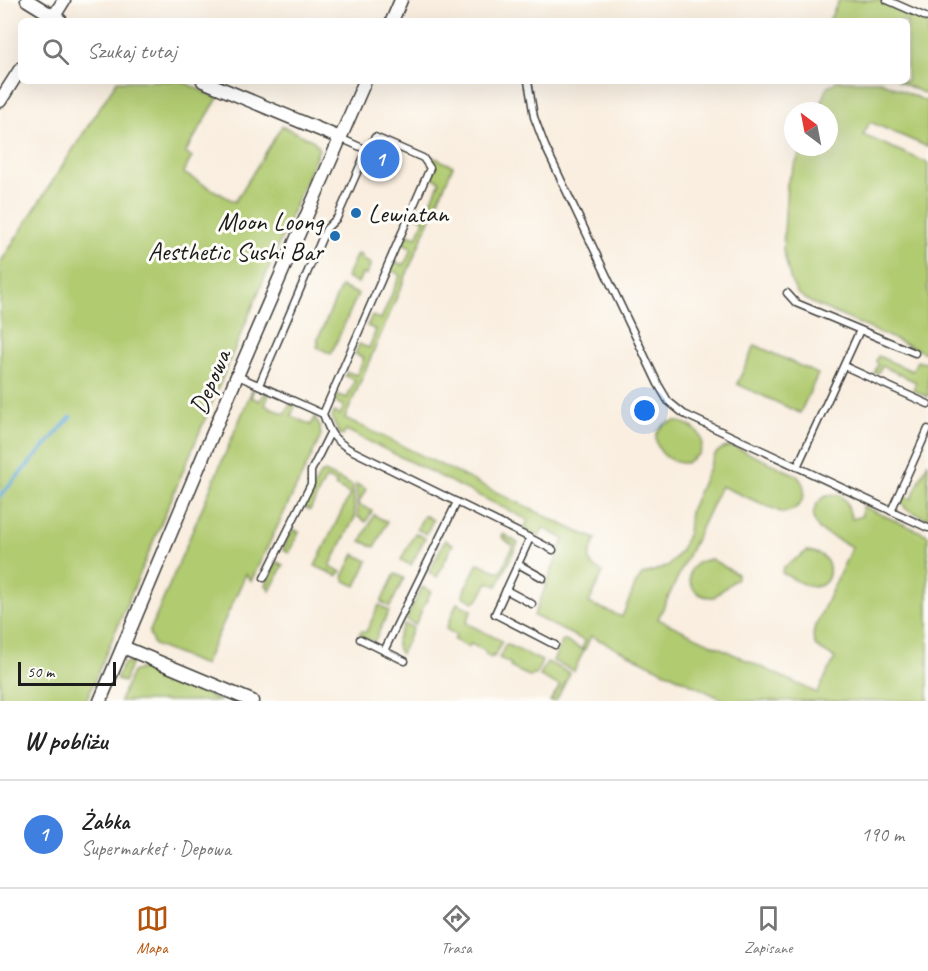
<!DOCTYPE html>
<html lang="pl">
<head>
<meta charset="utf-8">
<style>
  body { margin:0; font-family:Caveat,sans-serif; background:#f6f6f6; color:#222 }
  .compass { position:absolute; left:784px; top:102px; width:54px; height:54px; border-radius:50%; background:#fff; box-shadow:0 6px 24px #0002; rotate:328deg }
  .scale { position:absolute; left:18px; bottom:15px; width:98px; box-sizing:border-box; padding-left:6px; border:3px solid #1c1c1c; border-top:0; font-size:16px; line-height:21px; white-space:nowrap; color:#1c1c1c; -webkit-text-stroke:4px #fdfcf7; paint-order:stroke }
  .you { position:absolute; left:645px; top:411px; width:21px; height:21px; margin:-15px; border:4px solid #fff; border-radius:50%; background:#1a73e8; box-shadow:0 0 0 9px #1a73e833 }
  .badge { display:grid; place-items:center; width:39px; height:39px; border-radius:50%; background:#b45309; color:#fff; font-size:20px; font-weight:700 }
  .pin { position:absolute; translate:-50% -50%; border:3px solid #fff; box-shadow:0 2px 6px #0006 }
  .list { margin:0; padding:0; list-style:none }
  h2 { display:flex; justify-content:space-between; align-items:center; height:78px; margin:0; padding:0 24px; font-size:26px }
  h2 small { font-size:20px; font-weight:400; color:#767676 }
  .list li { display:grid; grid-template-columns:39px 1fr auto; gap:18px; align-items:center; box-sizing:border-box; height:108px; padding:0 24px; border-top:2px solid #e0e0e0 }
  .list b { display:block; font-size:22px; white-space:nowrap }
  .list p { margin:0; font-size:20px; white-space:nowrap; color:#767676 }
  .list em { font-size:20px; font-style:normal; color:#767676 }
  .icon { flex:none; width:33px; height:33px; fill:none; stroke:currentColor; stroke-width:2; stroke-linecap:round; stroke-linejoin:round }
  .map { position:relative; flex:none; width:928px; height:701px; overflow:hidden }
  .search { position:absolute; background:#fff; box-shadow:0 6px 24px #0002; left:18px; right:18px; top:18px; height:66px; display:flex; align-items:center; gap:15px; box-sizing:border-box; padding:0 21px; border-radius:9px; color:#767676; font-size:22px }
  .sheet { height:186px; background:#fff }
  nav { display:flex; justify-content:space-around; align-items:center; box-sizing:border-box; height:84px; border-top:2px solid #e0e0e0; background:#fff; font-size:16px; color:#767676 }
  nav a { display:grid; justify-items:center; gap:3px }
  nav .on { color:#b45309 }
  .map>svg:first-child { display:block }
  .green { fill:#b1cb71; stroke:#667446; stroke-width:1.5 }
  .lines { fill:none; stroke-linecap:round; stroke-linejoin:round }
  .stream { stroke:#5ca6d4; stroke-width:4 }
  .lane-casing { stroke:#3d3c39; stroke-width:9 }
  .street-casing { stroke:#3d3c39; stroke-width:15 }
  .lane { stroke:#fff; stroke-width:6 }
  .street { stroke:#fff; stroke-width:12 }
  .poi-dot { fill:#1f6fb2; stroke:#fdfcf7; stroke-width:2 }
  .labels { text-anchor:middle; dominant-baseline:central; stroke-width:6; stroke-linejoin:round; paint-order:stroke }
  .poi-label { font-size:26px; fill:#1c1c1c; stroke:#fdfcf7; text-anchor:start }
  .street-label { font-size:26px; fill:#1c1c1c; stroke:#fdfcf7 }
</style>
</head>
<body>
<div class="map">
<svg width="928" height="701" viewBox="0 0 928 701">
  <rect width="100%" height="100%" fill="#fdfcf7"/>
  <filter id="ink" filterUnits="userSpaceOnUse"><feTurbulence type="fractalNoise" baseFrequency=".0167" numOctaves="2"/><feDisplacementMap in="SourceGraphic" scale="12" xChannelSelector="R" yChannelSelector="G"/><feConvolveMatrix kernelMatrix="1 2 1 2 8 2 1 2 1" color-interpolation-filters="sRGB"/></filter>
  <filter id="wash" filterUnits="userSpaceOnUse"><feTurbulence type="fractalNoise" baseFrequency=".008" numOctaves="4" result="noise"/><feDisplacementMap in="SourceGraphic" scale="24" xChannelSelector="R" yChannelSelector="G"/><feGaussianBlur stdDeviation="1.35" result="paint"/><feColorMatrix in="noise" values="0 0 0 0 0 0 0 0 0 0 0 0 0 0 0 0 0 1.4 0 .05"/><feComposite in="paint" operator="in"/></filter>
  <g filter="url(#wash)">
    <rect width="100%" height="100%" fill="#f9eedf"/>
    <g class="green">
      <polygon points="839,0 881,0 928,21 928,95 897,81 907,81 907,21 829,21"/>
      <polygon points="117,81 181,81 218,98 185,153 192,157 183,173 235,202 282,126 314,141 319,149 86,701 0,701 0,263"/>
      <polygon points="837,81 880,81 928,102 928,147 870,122 863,135 928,163 928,354 810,302 797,293 791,281 783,250 787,183 803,147 829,147 829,111 818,111 828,87"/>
      <path d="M428,155l25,11 -108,252 231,113 20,8c-7,16 -13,24 7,33l-14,31 33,14 14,-34 6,-8 26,-9 12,-14 8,-18 2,-23 24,-55c5,-8 12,-10 21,-9l61,28c16,14 7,35 -13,38l-62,-27 -63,133 159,74 18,-35 -19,-11 -3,-10 1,-8 38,-82 -33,-17 -6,-12c1,-16 10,-25 26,-23l7,6 6,18 10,-3v-10l66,29v166h-202l-135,-65 -6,13 -3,-1 3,-7 -51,-25 30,-77 -21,-11 -4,9 -15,-8 4,-9 -182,-90 -3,6 -4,-2 -7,-16 2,-6 6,3 4,-9 -9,-4 3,-7 9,3 8,-18 -10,-4 2,-4 10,3 7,-17 -9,-4 4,-10 10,4 7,-18 -9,-4 5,-10 9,3 19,-44 -9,-5 4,-8 9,3 8,-17 -9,-5 4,-9 10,3 7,-17 -9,-5 4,-9 9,3 12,-28 -9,-4 3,-8z"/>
      <polygon points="357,254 362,256 361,259 371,264 366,275 362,274 358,283 346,278"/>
      <polygon points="341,287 358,294 331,354 317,347 319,342 317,341"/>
      <polygon points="755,345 818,374 800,413 737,384"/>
      <polygon points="878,356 912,371 917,361 925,363 928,356 928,397 913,390 916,382 882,366 878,373 874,373 878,365 876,361"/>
      <polygon points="253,388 254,389 251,397 260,401 264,393 269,395 265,405 285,414 290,404 295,406 291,416 311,425 315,417 320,427 321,436 251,581 246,574 204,665 154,645 149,633"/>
      <path d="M675,421c17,3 34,14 24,33l-13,9c-28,1 -45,-35 -11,-42z"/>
      <polygon points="928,462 928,519 906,509 901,502 903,496 911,499"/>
      <polygon points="325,472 353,486 355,517 330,566 341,572 337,576 315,566 350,494 335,486 337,483 326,478 310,510 304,507 320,474"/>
      <polygon points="356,484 366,489 358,504 372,511 366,522 358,517"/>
      <polygon points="374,515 387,522 375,547 361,541"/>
      <polygon points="424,515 433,520 426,534 417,529"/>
      <polygon points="293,529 299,532 289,553 283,550"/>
      <polygon points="415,533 425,538 411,565 401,560"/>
      <polygon points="503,534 518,543 497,586 488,582 479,599 474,602 463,596 465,588 478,563 496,571 501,571 513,546 502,537"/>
      <polygon points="445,540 453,544 437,577 429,573"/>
      <path d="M807,551c33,2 26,42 2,35 -9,-2 -18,-9 -27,-13l1,-5z"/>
      <polygon points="354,554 368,561 356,586 345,581 343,577"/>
      <path d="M711,559l26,15v4l-23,19c-3,0 -7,0 -10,-1 -14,-4 -20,-23 -8,-32 4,-3 10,-4 15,-5z"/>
      <polygon points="277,562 283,565 270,591 266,585"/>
      <polygon points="395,574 404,578 390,607 381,602"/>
      <polygon points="422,587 431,591 415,625 406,620"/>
      <polygon points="457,603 472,610 466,623 502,641 494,657 492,655 491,658 486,655 485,651 471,644 468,647 454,640 456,635 446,629"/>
      <polygon points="379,605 389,611 374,642 359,635 361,631 366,632"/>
      <path d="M404,624l9,4 -12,26c-9,-10 -2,-20 3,-30z"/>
      <polygon points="563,640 584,650 574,671 553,661"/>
      <polygon points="506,644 542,661 536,675 533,674 531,677 510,667 511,664 499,658"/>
      <polygon points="133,660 124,682 116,679 122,665"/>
      <polygon points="547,662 570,673 556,701 550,701 560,686 540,676"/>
      <polygon points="145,667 221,701 120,701 132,672"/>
    </g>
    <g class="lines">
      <polyline class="stream" points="0,496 71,417"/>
    </g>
  </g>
  <g filter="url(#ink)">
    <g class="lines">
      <defs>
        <g id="lane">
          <polyline points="887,0 928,18"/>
          <polyline points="528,81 534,117 545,146 658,384 668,401 684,414 928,528"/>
          <polyline points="787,293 796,303 915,353"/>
          <polyline points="844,366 928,404"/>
          <path d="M238,376l85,38c7,19 9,24 26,35l181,89 -35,76 60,31"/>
          <polyline points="259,385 326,229 337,218 367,150"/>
          <polyline points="323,414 430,168 423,158 375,137 367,150 340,138"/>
          <polyline points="797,467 860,330"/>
          <polyline points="891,511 928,429"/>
          <polyline points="530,538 553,550"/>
          <polyline points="518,564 543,578"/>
          <polyline points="264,578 311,484 311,471 330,433"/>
          <polyline points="506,590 532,604"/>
          <polyline points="360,639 405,661"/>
          <polyline points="384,651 457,502"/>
        </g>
        <g id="street">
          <polyline points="27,0 61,21"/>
          <polyline points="51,21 64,0"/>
          <polyline points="392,21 401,0"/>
          <polyline points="203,81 340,138"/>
          <polyline points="0,101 21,68"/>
          <polyline points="123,647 252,701"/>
          <polyline points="100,701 237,376 365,81"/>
        </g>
      </defs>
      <use href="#lane" class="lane-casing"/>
      <use href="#street" class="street-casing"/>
      <use href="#lane" class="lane"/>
      <use href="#street" class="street"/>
    </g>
  </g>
  <g class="poi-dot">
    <circle cx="356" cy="213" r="6"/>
    <circle cx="335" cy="236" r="6"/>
  </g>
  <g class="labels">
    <g class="poi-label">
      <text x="368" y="213">Lewiatan</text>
      <text x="323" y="221" text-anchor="end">Moon Loong<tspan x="323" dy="30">Aesthetic Sushi Bar</tspan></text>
    </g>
    <g class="street-label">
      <text transform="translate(210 382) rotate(-67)">Depowa</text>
    </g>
  </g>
</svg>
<svg class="compass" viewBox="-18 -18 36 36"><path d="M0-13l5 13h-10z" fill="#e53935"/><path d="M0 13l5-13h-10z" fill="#767676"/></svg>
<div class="scale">50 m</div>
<div class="you"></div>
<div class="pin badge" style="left:380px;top:159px;background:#3f7fe0">1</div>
<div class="search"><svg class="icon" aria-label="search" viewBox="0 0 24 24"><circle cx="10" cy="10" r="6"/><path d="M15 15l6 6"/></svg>Szukaj tutaj</div>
</div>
<section class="sheet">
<h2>W pobliżu<small></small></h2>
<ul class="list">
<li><span class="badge" style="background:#3f7fe0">1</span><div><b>Żabka</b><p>Supermarket · Depowa</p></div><em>190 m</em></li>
</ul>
</section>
<nav>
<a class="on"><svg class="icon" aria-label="map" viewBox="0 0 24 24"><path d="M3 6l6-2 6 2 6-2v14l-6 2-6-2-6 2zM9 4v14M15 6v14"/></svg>Mapa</a>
<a><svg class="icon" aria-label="directions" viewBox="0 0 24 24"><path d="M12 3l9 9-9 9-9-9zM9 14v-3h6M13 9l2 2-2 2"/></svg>Trasa</a>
<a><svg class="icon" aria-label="saved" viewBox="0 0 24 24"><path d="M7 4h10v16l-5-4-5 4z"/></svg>Zapisane</a>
</nav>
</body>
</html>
